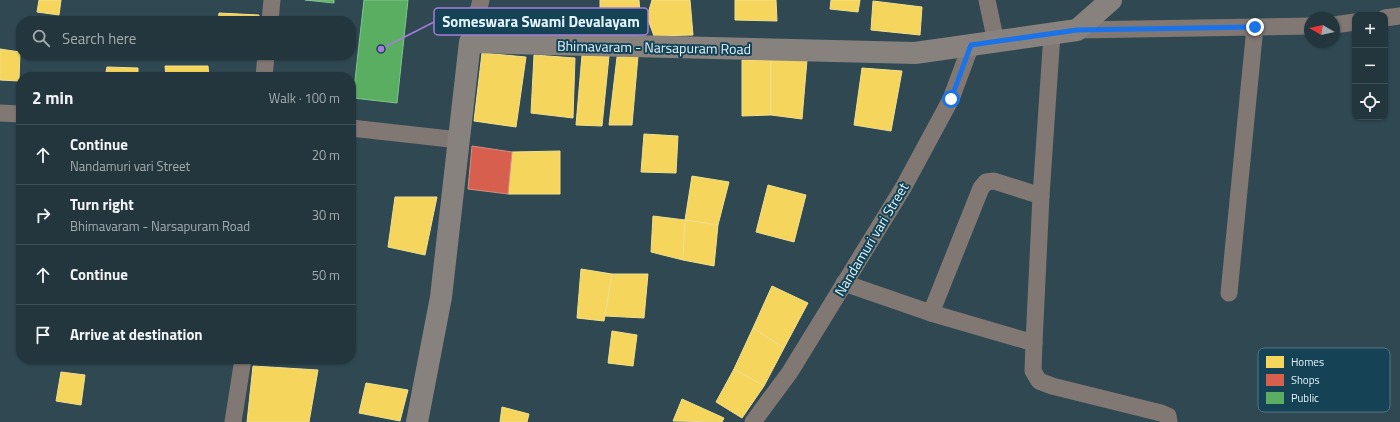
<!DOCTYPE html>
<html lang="en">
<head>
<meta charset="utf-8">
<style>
  body { margin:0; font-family:"Titillium Web",sans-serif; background:#2f4149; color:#f1f3f6 }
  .controls { position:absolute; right:12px; top:12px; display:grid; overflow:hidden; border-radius:8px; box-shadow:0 1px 3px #0004 }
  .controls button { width:36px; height:36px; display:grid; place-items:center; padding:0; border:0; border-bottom:1px solid #405058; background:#23363e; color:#f1f3f6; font:20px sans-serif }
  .compass { position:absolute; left:1304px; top:12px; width:36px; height:36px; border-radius:50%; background:#23363e; box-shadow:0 1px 3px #0004; rotate:279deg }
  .stop { position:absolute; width:12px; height:12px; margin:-9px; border:3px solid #1a73e8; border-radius:50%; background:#fff }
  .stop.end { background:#1a73e8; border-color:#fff; box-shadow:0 1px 4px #0008 }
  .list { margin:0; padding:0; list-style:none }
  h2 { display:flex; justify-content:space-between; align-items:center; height:52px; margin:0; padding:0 16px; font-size:17px }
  h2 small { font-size:13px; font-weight:400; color:#a3abb0 }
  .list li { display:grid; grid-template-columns:26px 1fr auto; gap:12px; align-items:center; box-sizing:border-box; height:60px; padding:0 16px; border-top:1px solid #405058 }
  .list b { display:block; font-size:15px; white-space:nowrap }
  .list p { margin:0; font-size:13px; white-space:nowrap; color:#a3abb0 }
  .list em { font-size:13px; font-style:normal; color:#a3abb0 }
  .icon { flex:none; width:22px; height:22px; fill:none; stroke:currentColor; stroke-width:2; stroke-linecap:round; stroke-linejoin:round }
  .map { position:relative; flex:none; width:1400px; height:422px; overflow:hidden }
  .search { position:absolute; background:#23363e; box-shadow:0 1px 3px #0004; left:16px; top:16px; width:340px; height:44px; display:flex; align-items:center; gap:10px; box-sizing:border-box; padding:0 14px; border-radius:16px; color:#a3abb0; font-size:15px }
  .panel { position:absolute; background:#23363e; box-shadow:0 1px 3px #0004; left:16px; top:72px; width:340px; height:292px; border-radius:16px }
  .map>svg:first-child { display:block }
  .homes { fill:#f6d55c; stroke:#f0df8d }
  .shops { fill:#d6604d; stroke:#da8d82 }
  .public { fill:#5aae61; stroke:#83c490 }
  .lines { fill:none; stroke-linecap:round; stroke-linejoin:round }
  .street { stroke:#817874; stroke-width:17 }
  .primary { stroke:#88827e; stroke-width:22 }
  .route { stroke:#1a73e8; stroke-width:5 }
  .labels { text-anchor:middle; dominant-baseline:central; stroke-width:4; stroke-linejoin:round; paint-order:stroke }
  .street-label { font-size:14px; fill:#e3f6ff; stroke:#154355 }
  .key { fill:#154355; stroke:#537988; stroke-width:1 }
  .key-label { font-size:11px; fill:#e3f6ff }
  .leader { fill:none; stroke:#a57dd9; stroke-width:1.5 }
  .callout-dot { fill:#a57dd9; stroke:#154355; stroke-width:1.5 }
  .callout { fill:#154355; stroke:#a57dd9; stroke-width:1.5 }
  .callout-label { font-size:15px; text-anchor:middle; font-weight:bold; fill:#e3f6ff }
</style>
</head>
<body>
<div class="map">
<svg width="1400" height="422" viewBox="0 0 1400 422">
  <rect width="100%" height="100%" fill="#2f4852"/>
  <g class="homes">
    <polygon points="39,0 61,0 59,15 37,12"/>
    <polygon points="600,0 639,0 641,27 600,24"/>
    <polygon points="652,0 690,0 693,35 654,36 647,17"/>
    <polygon points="735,0 776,0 777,21 735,20"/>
    <polygon points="831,0 860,0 858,12 830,9"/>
    <polygon points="873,1 922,7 920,35 871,30"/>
    <polygon points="219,13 259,15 259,21 218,21"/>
    <polygon points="0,49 20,52 19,81 0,80"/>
    <polygon points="482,53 526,57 516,127 474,121"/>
    <polygon points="534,55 575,58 573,118 531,113"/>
    <polygon points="582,55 609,56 602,126 576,125"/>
    <polygon points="638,56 632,125 609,125 617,57"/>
    <polygon points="742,60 771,60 771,115 742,116"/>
    <polygon points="771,60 807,60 802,119 771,115"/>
    <polygon points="165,66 208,66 209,77 166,77"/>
    <polygon points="107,67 138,68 138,77 105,77"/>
    <polygon points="862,68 902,71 891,131 854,125"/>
    <polygon points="644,134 678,136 676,173 641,172"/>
    <polygon points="560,151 560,194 508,194 512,152"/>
    <polygon points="692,176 729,182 718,225 685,220"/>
    <polygon points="768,185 806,195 794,242 756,232"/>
    <polygon points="395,197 437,197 425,255 388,247"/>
    <polygon points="653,216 685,220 683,260 651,252"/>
    <polygon points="685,220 718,225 714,266 683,260"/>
    <polygon points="581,269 612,274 604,321 577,318"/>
    <polygon points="612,274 648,274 644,318 605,316"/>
    <polygon points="772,286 808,303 784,348 753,328"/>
    <polygon points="753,328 784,348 764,386 734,369"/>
    <polygon points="612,331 637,335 633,366 608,363"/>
    <polygon points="253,366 318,370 309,422 247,422"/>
    <polygon points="734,369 764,386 742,418 716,402"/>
    <polygon points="61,372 85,375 81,405 56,401"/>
    <polygon points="366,383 408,390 400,421 359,413"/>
    <polygon points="682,399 724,418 722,422 673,421"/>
    <polygon points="502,407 529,414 527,422 500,422"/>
  </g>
  <polygon class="shops" points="472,146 512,152 508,194 468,189"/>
  <g class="public">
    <polygon points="305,0 334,0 334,3"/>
    <polygon points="364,0 408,0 397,103 353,98"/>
  </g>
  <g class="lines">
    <g class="street">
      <polyline points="987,0 996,42"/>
      <polyline points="1385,18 1400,16"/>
      <polyline points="270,21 272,0"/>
      <polyline points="1334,25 1355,22"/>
      <polyline points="1077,30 1310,26"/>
      <polyline points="470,42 481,0"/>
      <polyline points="264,77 266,55"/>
      <polyline points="0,113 21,114"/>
      <polyline points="351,128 459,140"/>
      <polyline points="844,283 931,313 1034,343 1033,371 1039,381 1052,386 1161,413 1168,416 1169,422"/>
      <polyline points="1229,293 1255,27"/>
      <polyline points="931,313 981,188 986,182 994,181 1041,196"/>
      <polyline points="1034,343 1041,196 1052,34"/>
      <polyline points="233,422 243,359"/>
      <polyline points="753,422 790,372 903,188 951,99 971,45"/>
    </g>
    <polyline class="primary" points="417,422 441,297 470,42 915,53 1077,30 1111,0"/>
  </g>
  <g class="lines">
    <polyline class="route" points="951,99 971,45 1077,30 1255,27"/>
  </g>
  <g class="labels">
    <g class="street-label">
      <text transform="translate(654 47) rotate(1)">Bhimavaram - Narsapuram Road</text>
      <text transform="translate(871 239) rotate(-59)">Nandamuri vari Street</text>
    </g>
  </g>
  <rect x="1258" y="348" width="132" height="64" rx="6" class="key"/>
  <rect x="1266" y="356" width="18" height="12" fill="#f6d55c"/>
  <rect x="1266" y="374" width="18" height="12" fill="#d6604d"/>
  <rect x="1266" y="392" width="18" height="12" fill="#5aae61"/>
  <g class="key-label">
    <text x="1291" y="366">Homes</text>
    <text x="1291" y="384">Shops</text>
    <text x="1291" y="402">Public</text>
  </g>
  <path class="leader" d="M381 49L434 22"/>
  <circle class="callout-dot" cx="381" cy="49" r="4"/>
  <rect class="callout" x="434" y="8" width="214" height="27" rx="4"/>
  <g class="callout-label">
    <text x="541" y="27">Someswara Swami Devalayam</text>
  </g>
</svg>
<div class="controls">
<button>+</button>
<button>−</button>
<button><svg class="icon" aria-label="locate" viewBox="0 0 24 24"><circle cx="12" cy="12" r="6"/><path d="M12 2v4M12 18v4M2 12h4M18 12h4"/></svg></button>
</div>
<svg class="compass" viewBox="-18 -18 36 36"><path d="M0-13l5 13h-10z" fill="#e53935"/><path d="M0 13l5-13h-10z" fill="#a3abb0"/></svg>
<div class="stop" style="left:951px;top:99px"></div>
<div class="stop end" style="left:1255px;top:27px"></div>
<div class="search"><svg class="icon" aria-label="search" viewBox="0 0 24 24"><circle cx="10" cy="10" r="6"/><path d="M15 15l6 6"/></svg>Search here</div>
<section class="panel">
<h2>2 min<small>Walk · 100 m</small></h2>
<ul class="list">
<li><svg class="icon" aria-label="ahead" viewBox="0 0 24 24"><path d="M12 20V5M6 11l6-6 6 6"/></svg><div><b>Continue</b><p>Nandamuri vari Street</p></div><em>20 m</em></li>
<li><svg class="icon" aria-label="right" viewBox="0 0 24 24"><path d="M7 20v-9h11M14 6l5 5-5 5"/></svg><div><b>Turn right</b><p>Bhimavaram - Narsapuram Road</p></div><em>30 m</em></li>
<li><svg class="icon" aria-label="ahead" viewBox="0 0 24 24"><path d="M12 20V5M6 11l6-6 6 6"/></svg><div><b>Continue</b></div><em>50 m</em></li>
<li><svg class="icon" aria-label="arrive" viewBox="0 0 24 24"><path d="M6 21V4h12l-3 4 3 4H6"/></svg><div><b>Arrive at destination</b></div></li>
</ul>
</section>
</div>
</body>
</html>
